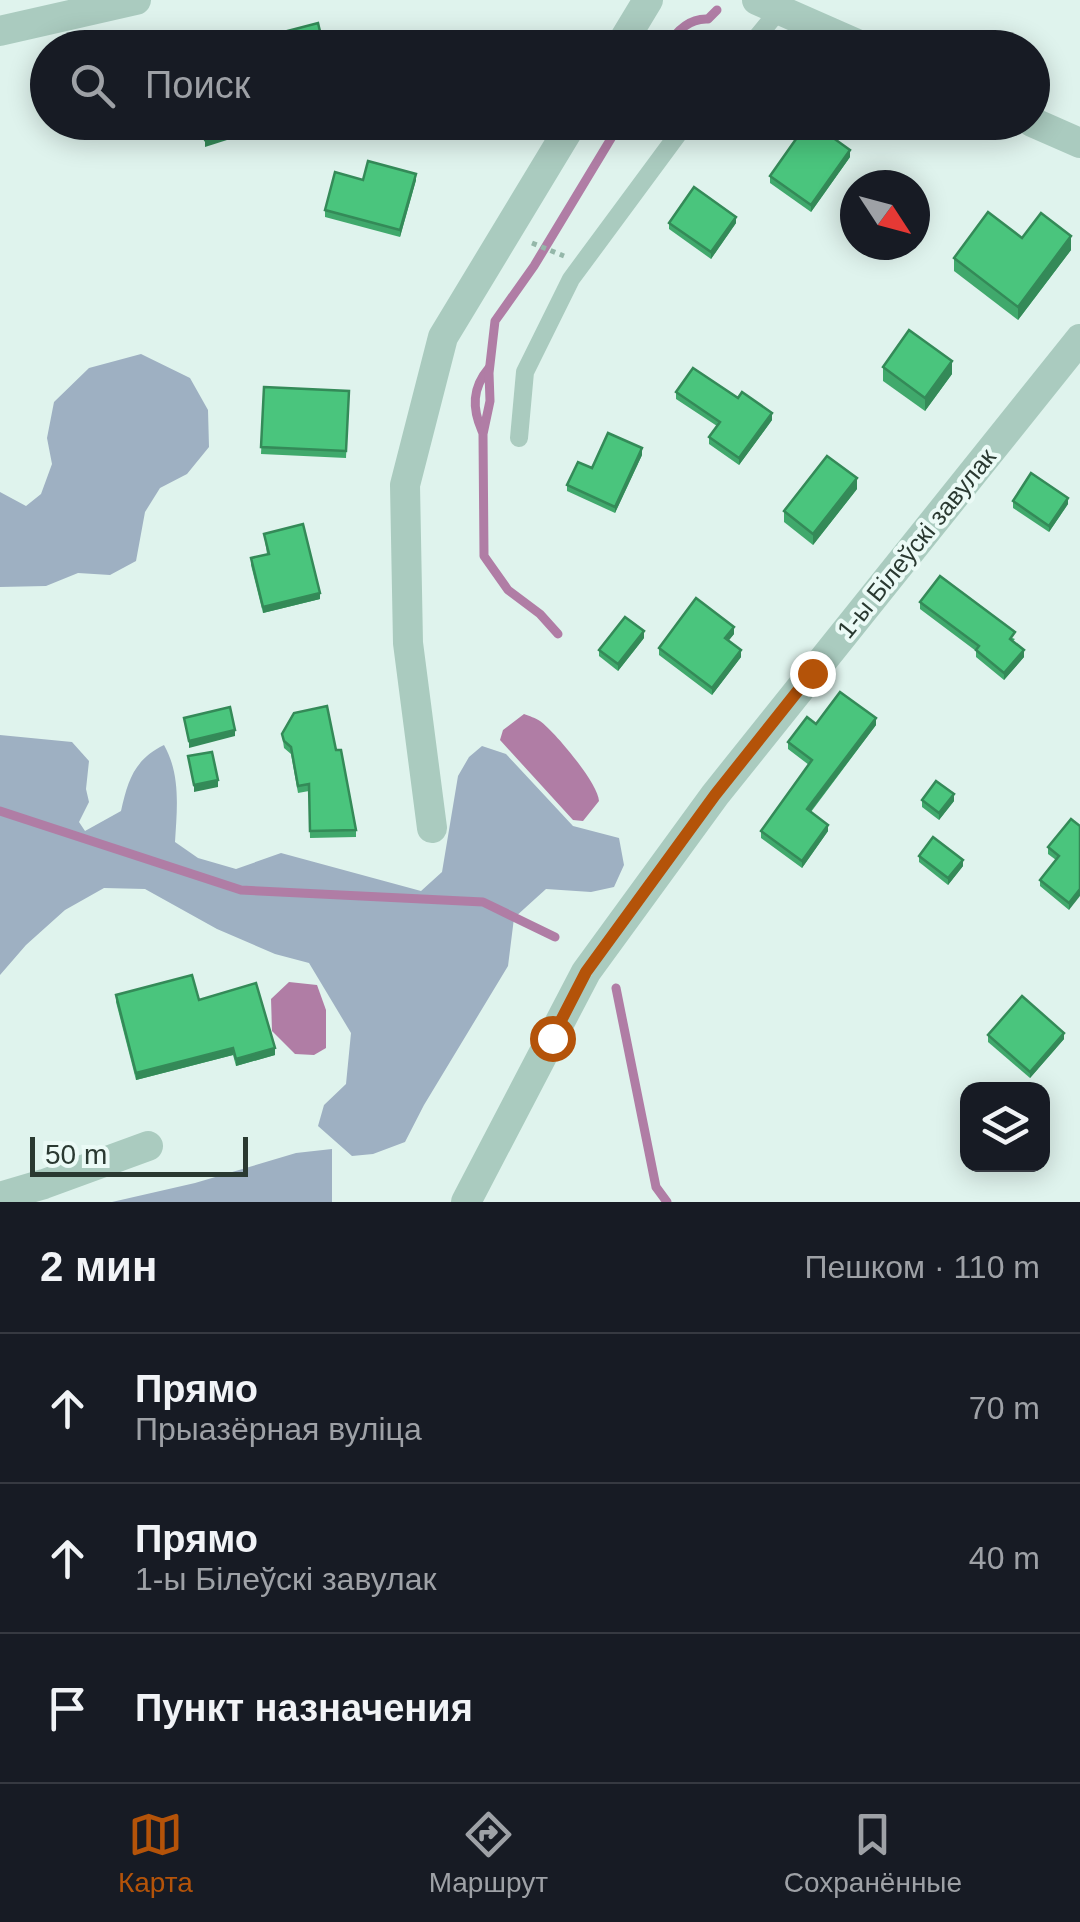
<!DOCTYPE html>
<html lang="ru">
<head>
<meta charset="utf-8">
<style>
  body { margin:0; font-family:Helvetica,sans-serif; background:#242831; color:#f1f3f6 }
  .controls { position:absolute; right:30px; bottom:30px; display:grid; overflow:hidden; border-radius:20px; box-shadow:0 5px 25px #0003 }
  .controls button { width:90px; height:90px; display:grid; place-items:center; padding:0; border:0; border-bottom:2px solid #363941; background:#171b24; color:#f1f3f6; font:50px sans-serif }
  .compass { position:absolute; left:840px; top:170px; width:90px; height:90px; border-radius:50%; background:#171b24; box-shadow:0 5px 25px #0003; rotate:126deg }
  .scale { position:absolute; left:30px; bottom:25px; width:218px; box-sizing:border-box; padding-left:10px; border:5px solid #2a3931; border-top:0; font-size:28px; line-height:35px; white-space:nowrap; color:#2a3931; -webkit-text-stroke:8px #ebfaf6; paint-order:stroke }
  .stop { position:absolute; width:30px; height:30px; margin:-22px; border:8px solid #b45309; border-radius:50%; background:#fff }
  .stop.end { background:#b45309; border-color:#fff; box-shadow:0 2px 10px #0008 }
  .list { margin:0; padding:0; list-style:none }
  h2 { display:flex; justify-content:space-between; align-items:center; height:130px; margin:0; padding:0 40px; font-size:42px }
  h2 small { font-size:32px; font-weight:400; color:#9ea1a6 }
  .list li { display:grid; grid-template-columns:65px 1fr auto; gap:30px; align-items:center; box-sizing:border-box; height:150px; padding:0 40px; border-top:2px solid #363941 }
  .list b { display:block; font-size:38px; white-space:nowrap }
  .list p { margin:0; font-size:32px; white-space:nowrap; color:#9ea1a6 }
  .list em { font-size:32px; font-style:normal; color:#9ea1a6 }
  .icon { flex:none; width:55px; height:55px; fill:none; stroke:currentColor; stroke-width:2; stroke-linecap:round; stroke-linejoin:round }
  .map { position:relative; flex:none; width:1080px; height:1202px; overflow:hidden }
  .search { position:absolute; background:#171b24; box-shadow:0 5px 25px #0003; left:30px; right:30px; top:30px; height:110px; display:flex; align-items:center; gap:25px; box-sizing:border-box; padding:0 35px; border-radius:55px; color:#9ea1a6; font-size:38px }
  .sheet { height:580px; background:#171b24 }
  nav { display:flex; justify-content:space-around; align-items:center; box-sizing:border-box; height:140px; border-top:2px solid #363941; background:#171b24; font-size:28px; color:#9ea1a6 }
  nav a { display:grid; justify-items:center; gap:5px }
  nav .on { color:#b45309 }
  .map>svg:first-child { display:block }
  .green { fill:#9eb0c2 }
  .water { fill:#b07da5 }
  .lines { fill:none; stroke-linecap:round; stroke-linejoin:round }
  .stream { stroke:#b07da5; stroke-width:9 }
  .path { stroke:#94b7a9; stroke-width:5; stroke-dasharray:5 5; stroke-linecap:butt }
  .lane { stroke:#aacbbf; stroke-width:18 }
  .street { stroke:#aacbbf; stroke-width:30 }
  .wall { fill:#40a96c }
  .shaded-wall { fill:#348a58 }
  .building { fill:#4ac57d; stroke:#348a58; stroke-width:2.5 }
  .route { stroke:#b45309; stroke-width:12 }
  .labels { text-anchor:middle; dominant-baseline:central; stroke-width:8; stroke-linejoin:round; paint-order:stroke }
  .street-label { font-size:25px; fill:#2a3931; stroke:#ebfaf6 }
</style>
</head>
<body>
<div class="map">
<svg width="1080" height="1202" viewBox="0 0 1080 1202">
  <rect width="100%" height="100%" fill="#dff3ed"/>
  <g class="green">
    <polygon points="141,354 190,378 208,410 209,447 187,474 160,488 145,512 136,561 110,575 78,573 46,586 0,587 0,492 26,506 41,494 52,464 47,438 54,402 89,368"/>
    <path d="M0,735l72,7 17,19 -3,28 3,13 -10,20 6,9 36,-20c7,-31 13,-51 43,-66 17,30 13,64 11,97l23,16 38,11 45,-16 140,38 21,-19 16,-96 11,-19 13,-11 24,8 67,72 46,12 5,27 -10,22 -23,5 -45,-3 -32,29 -6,48 -84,139 -19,37 -32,12 -21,2 -34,-30 6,-21 22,-21 5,-51 -42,-70 -34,-9 -58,-25 -72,-40 -41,-1 -39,22 -39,35 -26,30z"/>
    <polygon points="332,1149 332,1202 112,1202 195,1183 296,1153"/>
  </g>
  <g class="water">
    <path d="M524,714c5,2 12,4 16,7 15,11 58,62 59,80l-16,20 -10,-1 -73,-80 3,-10z"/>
    <polygon points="289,982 317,985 326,1010 326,1048 314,1055 295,1054 272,1031 271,999"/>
  </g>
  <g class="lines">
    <g class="stream">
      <path d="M666,48c10,-17 23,-30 42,-29l9,-9"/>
      <path d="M482,431c-10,-23 -10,-43 7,-63"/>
      <polyline points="558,634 540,614 508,590 484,556 483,434 490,401 489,373 495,321 534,266 621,122"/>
      <polyline points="0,811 241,890 483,902 555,937"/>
      <polyline points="616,988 656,1187 667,1202"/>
    </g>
    <polyline class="path" points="532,243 564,256"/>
    <g class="lane">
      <polyline points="748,48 780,9"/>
      <polyline points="519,438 525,372 571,279 687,122"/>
    </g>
    <g class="street">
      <polyline points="757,0 866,48"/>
      <polyline points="0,31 136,0"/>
      <polyline points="619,48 648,0"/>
      <polyline points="1032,122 1080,143"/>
      <polyline points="432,828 408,643 405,485 443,337 573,122"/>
      <polyline points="0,1197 44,1184 148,1146"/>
      <polyline points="466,1202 586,972 715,795 1080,339"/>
    </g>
  </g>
  <g class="wall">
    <polygon points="850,157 811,212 770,183 770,176"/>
    <polygon points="363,180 416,180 400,237 325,217 325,210"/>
    <polygon points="669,223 736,223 711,259 669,229"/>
    <polygon points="1022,238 1071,250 1018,320 954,271 954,258"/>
    <polygon points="883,367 952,374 925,411 883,381"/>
    <polygon points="264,387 349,391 346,458 261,454"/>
    <polygon points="676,392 738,398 772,420 739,465 709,444 709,437 717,426 676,399"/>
    <polygon points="642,455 615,513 567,491 567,485 592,468"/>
    <polygon points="857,489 813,545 784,522 784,511"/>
    <polygon points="1013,501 1068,504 1049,532 1013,508"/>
    <polygon points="264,534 320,599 263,613 251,565 251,558 267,554"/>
    <polygon points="920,602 1015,639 1013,641 1024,657 1004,680 976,657 976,651 920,609"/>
    <polygon points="734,634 728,641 741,657 712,695 659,655 659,648"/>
    <polygon points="644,638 618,671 599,656 599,650"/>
    <polygon points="816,724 876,725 811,812 828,831 802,868 761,838 761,831 809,765 788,749 788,742"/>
    <polygon points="282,734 336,750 356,830 356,837 310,838 309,791 298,793 291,754 284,748"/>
    <polygon points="922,800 954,801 939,820 922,807"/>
    <polygon points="1080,826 1069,910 1040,886 1040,880 1056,860 1048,854 1048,847"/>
    <polygon points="919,856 963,866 948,885 919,862"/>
    <polygon points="116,995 199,1000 275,1055 236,1066 233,1055 136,1080 116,1002"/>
    <polygon points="988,1035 1064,1039 1030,1078 988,1042"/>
  </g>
  <g class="shaded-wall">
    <polygon points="227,133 227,140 205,147 205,140"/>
    <polygon points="850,150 850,157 811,212 811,205"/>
    <polygon points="416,174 416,180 400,237 400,230"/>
    <polygon points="736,217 736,223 711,259 711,252"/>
    <polygon points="1071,236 1071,250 1018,320 1018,307"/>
    <polygon points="952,361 952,374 925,411 925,398"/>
    <polygon points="772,413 772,420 739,465 739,458"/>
    <polygon points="642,448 642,455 615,513 615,507"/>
    <polygon points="857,478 857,489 813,545 813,534"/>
    <polygon points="1068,498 1068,504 1049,532 1049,526"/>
    <polygon points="320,593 320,599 263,613 263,607"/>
    <polygon points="734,627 734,634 725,645 725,638"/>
    <polygon points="644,631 644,638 618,671 618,664"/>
    <polygon points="741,650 741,657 712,695 712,688"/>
    <polygon points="1024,650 1024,657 1004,680 1004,673"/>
    <polygon points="876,718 876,725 807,816 807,809"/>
    <polygon points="235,730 235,736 189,748 189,741"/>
    <polygon points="218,780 218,787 194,792 194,785"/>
    <polygon points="954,794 954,801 939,820 939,813"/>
    <polygon points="828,825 828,831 802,868 802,861"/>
    <polygon points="963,860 963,866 948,885 948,878"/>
    <polygon points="1080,889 1080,896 1069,910 1069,903"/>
    <polygon points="1064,1033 1064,1039 1030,1078 1030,1072"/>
    <polygon points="233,1048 233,1055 136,1080 136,1073"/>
    <polygon points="275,1048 275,1055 236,1066 236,1059"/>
  </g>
  <g class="building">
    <polygon points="318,23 324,48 284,48 280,33"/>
    <polygon points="199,122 223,122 227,133 205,140"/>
    <polygon points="808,122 811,122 850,150 811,205 770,176"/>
    <polygon points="368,161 416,174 400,230 325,210 335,172 363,180"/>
    <polygon points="694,187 736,217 711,252 669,223"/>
    <polygon points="988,212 1022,238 1041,213 1071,236 1018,307 954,258"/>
    <polygon points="909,330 952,361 925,398 883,367"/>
    <polygon points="693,368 738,398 742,392 772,413 739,458 709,437 720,422 676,392"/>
    <polygon points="264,387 349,391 346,451 261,447"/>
    <polygon points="608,433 642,448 615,507 567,485 578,462 592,468"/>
    <polygon points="827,456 857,478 813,534 784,511"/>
    <polygon points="1031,473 1068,498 1049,526 1013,501"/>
    <polygon points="303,524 320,593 263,607 251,558 269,554 264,534"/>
    <polygon points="940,576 1015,632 1010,639 1024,650 1004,673 976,650 979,646 920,602"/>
    <polygon points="696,598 734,627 725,638 741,650 712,688 659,648"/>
    <polygon points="625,617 644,631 618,664 599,650"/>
    <polygon points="840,692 876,718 807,809 828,825 802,861 761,831 812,760 788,742 807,717 816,724"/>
    <polygon points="327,706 336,750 341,750 356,830 310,831 309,784 298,786 291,747 284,741 282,734 294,713"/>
    <polygon points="230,707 235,730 189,741 184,718"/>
    <polygon points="212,752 218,780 194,785 188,756"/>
    <polygon points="936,781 954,794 939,813 922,800"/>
    <polygon points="1071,819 1080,826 1080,889 1069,903 1040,880 1059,856 1048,847"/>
    <polygon points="933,837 963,860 948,878 919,856"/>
    <polygon points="192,975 199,1000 256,983 275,1048 236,1059 233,1048 136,1073 116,995"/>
    <polygon points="1022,996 1064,1033 1030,1072 988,1035"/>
  </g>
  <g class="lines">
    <polyline class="route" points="552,1038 586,972 715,795 812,673"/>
  </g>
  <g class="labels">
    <g class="street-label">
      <text transform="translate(916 543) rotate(-51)">1-ы Білеўскі завулак</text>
    </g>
  </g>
</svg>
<div class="controls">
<button><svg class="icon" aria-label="layers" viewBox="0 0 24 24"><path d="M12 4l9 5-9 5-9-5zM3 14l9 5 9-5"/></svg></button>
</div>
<svg class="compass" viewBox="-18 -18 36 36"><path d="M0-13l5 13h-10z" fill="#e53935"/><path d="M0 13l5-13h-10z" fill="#9ea1a6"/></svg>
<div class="scale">50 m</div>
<div class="stop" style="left:552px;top:1038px"></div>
<div class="stop end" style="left:812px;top:673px"></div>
<div class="search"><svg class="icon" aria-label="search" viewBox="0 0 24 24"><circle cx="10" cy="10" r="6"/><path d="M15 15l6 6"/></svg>Поиск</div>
</div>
<section class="sheet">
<h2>2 мин<small>Пешком · 110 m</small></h2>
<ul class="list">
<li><svg class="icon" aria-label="ahead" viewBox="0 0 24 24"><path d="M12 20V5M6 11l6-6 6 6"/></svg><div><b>Прямо</b><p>Прыазёрная вуліца</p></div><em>70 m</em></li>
<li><svg class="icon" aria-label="ahead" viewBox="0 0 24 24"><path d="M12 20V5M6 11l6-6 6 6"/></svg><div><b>Прямо</b><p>1-ы Білеўскі завулак</p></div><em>40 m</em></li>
<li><svg class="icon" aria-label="arrive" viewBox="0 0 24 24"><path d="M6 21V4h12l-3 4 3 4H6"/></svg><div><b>Пункт назначения</b></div></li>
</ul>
</section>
<nav>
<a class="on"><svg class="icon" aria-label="map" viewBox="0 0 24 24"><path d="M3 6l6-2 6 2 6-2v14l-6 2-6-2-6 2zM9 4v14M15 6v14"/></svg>Карта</a>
<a><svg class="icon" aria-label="directions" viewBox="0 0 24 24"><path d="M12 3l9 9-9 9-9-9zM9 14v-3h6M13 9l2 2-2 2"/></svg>Маршрут</a>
<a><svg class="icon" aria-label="saved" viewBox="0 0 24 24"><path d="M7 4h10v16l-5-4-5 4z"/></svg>Сохранённые</a>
</nav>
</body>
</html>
